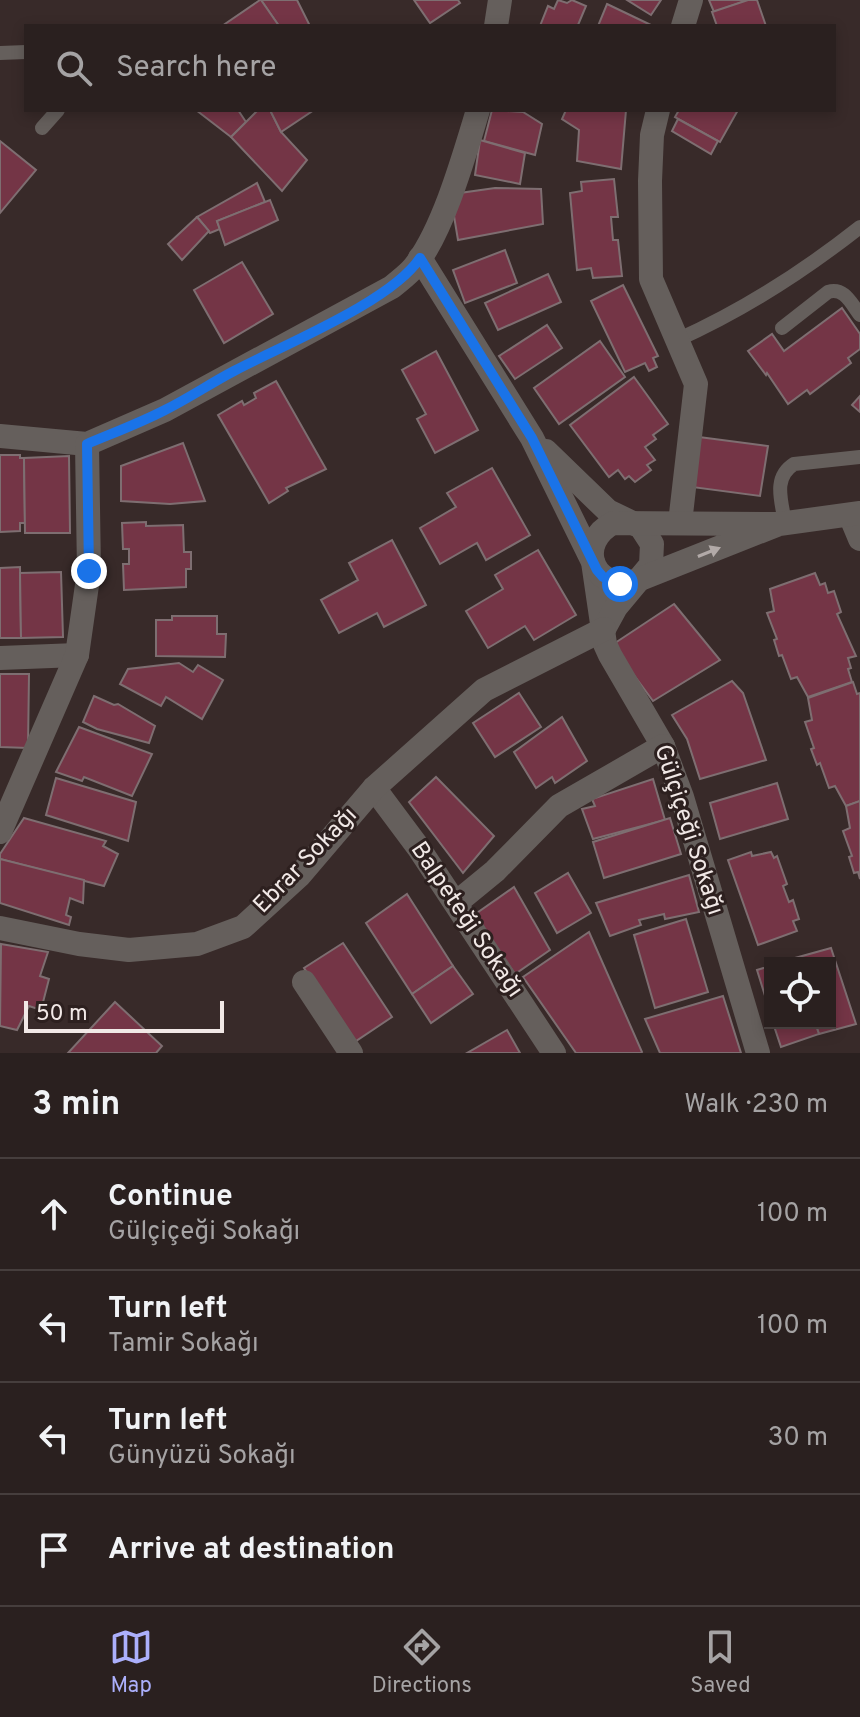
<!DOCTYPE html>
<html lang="en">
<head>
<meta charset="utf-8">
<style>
  body { margin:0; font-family:Overpass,sans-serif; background:#322828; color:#f1f3f6 }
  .controls { position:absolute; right:24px; bottom:24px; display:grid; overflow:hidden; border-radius:0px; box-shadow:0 4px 12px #0003 }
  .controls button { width:72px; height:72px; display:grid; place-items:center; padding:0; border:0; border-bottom:2px solid #463e3d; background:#2a201f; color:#f1f3f6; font:40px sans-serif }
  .scale { position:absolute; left:24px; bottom:20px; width:200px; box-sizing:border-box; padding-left:8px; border:4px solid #f1e8e6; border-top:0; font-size:22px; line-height:28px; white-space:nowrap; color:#f1e8e6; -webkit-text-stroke:6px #2d201f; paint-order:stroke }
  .stop { position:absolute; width:24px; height:24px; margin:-18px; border:6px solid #1a73e8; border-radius:50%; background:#fff }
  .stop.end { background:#1a73e8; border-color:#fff; box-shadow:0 2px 8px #0008 }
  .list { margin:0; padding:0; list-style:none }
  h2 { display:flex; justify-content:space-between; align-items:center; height:104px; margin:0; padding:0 32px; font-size:34px }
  h2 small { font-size:26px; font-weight:400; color:#a5a3a4 }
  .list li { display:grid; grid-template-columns:52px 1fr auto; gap:24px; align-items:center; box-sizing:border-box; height:112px; padding:0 32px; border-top:2px solid #463e3d }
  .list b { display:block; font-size:30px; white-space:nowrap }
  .list p { margin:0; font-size:26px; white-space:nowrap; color:#a5a3a4 }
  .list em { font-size:26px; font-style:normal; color:#a5a3a4 }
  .icon { flex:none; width:44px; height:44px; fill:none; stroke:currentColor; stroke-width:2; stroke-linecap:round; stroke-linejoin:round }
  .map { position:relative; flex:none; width:860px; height:1053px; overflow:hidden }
  .search { position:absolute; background:#2a201f; box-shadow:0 4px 12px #0003; left:24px; right:24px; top:24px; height:88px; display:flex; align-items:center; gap:20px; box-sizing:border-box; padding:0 28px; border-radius:0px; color:#a5a3a4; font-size:30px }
  .sheet { height:552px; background:#2a201f }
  nav { display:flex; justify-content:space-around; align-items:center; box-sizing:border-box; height:112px; border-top:2px solid #463e3d; background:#2a201f; font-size:22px; color:#a5a3a4 }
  nav a { display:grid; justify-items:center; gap:4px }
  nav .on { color:#abaffb }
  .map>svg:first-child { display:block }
  .building { fill:#743546; stroke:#7e6e71; stroke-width:2 }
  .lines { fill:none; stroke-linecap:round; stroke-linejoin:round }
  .lane { stroke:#655f5c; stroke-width:14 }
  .street { stroke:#655f5c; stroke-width:24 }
  .oneway { fill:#b2aaa8 }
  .route { stroke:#1a73e8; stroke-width:10 }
  .labels { text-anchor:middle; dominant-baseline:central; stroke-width:6; stroke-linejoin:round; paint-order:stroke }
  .street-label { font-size:24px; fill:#f1e8e6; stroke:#2d201f }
</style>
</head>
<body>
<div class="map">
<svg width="860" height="1053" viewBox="0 0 860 1053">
  <rect width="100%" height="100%" fill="#382a29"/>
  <g class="building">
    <polygon points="261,0 297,0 310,26 279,26"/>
    <polygon points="261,0 279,26 222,26 260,0"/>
    <polygon points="414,0 458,0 460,3 430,23"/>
    <polygon points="558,0 567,3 572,0 586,6 578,25 581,26 540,26 548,6 554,9"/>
    <polygon points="627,0 661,0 651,15"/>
    <polygon points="709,0 748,0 714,12"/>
    <polygon points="748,0 757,0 766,26 717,26 712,12"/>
    <polygon points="607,4 653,26 598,26"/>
    <polygon points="196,110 238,110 246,122 231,137"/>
    <polygon points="258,110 270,110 281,132 307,160 282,191 231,137"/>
    <polygon points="270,110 314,110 281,132"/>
    <polygon points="492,110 523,112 542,124 535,155 484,141"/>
    <polygon points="566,110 626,110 621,169 577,161 579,130 562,119"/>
    <polygon points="679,110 738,110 720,142 675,117"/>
    <polygon points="678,119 718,141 711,154 672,131"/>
    <polygon points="480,140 525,153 520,184 475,175"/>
    <polygon points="0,141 36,170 0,213"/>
    <polygon points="614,179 618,217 611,217 613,240 618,240 622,276 593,278 591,268 577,270 570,193 582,191 581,182"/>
    <polygon points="257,183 265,202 217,221 220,229 210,233 197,217"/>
    <polygon points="495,188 541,189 543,224 458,240 454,216 460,193"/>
    <polygon points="270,200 278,220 225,245 217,221"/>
    <polygon points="197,217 209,231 182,260 168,244"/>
    <polygon points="505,250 517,283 465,303 453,270"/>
    <polygon points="242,262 273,314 224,343 194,290"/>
    <polygon points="548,274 561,302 498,330 485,303"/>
    <polygon points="623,285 658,356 653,358 657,367 649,371 645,363 625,372 591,301"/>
    <polygon points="842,308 860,334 860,349 848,358 851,363 810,394 807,390 788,404 767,373 766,375 748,351 772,334 784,351"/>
    <polygon points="547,325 562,348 515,379 499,356"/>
    <polygon points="600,341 625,377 559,424 534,388"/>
    <polygon points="436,351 478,430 435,453 417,419 426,414 402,370"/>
    <polygon points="634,377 668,424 653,435 656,439 645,447 655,460 647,465 651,470 635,482 629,476 625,479 618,470 609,477 570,425"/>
    <polygon points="276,381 326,469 286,488 288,491 269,503 218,415 242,401 244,405 256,398 254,393"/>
    <polygon points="860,396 860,412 852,405"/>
    <polygon points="699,437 768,446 760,496 692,487"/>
    <polygon points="183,443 205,501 170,504 121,501 121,466"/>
    <polygon points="0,455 20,455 20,458 24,458 25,523 20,523 20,531 0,532"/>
    <polygon points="69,456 70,533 25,533 24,458"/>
    <polygon points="492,468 530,535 486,560 477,543 440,564 420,528 456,507 447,493"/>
    <polygon points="146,522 146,526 183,525 184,552 191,552 191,569 186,569 186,587 124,590 123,564 129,564 129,549 123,549 122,523"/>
    <polygon points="392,540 426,605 384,627 377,613 339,633 321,600 358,580 349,563"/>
    <polygon points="538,550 576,615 534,640 525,626 488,648 466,611 503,589 495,575"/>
    <polygon points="20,567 21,638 0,638 0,568"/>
    <polygon points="61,572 63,637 21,638 20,573"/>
    <polygon points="815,573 820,585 825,583 828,593 834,591 841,612 837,614 856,656 848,658 851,668 848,669 852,682 808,697 797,677 791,679 782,655 779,656 774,640 777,639 767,613 774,611 770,589"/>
    <polygon points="674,604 720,660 653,701 625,663 615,643"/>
    <polygon points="172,616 217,616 217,634 226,634 225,657 156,656 156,620 172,620"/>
    <polygon points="179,663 193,672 198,665 223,680 202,719 166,697 161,706 120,684 128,669"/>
    <polygon points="0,674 29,674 28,748 0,747"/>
    <polygon points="732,681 743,693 766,760 700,779 687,739 672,715"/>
    <polygon points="853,682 857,694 860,693 860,801 846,806 835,786 829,788 820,763 817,765 811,749 814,748 805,722 812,720 808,698"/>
    <polygon points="519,693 541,727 495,757 473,723"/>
    <polygon points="94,696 114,705 118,704 155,726 149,743 97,729 83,722"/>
    <polygon points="562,717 587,761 555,783 552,777 536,788 514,752"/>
    <polygon points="79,727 152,754 132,796 84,777 82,781 56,772"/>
    <polygon points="436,777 494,836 463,873 409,802"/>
    <polygon points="56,778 136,802 128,841 46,815"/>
    <polygon points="653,779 665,820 593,839 582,809 595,806 592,799"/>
    <polygon points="777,783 788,819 720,839 710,803"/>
    <polygon points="860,801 860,879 858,872 854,873 849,857 852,856 843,831 850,828 846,806"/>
    <polygon points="24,818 106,841 103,846 118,854 104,886 0,859 0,854"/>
    <polygon points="670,818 681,854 604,878 593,842"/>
    <polygon points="751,852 752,856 771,852 774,858 777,856 787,884 783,886 789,902 793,900 799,919 793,921 797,931 758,945 728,860"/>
    <polygon points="0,859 84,880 83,903 70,898 66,915 71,917 69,925 0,903"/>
    <polygon points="568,873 591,913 557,933 535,893"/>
    <polygon points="689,875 699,912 665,919 664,914 639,920 641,925 610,936 596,903"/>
    <polygon points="514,887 550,950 515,974 474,915"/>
    <polygon points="407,894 453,966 412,994 366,923"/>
    <polygon points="686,919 708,992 655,1008 634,935"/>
    <polygon points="589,932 642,1052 641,1053 576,1053 523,977"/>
    <polygon points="343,943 392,1017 353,1043 304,968"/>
    <polygon points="1,944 48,952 40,976 49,979 41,1010 29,1006 17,1030 0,1026"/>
    <polygon points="831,948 856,1024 819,1034 815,1023 830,1023 830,963 797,963 795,958"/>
    <polygon points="453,966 473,994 431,1023 412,994"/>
    <polygon points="770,966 770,1012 757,970"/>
    <polygon points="723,996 741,1053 660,1053 645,1019"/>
    <polygon points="115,1002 162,1046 156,1053 68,1053"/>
    <polygon points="773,1023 815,1023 819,1034 781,1047"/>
    <polygon points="507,1030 520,1053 467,1053"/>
  </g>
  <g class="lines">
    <g class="lane">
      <polyline points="0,53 26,52"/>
      <polyline points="42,128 58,110"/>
      <path d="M782,328l46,-36c16,-5 23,11 32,23"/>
      <path d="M677,340c67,-30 126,-68 183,-113"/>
      <path d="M785,523c-3,-21 -13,-45 9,-59l66,-7"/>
    </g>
    <g class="street">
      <polyline points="496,26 500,0"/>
      <polyline points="683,26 691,0"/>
      <polyline points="658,110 652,135 650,181 651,279 696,384 680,523"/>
      <polyline points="420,258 532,438 593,562 605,644 610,655 663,746 682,797 758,1053"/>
      <path d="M0,436l87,8 78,-34 227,-123c8,-7 17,-13 23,-21 29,-38 49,-110 63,-156"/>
      <polyline points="546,451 608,511 641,527 652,544 651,565 616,607 604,629"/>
      <polyline points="850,515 860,539"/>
      <path d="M779,524l-149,59c-40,4 -53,-41 -17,-60l166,1 81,-11"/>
      <polyline points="0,658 77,655"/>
      <polyline points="374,788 418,847 554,1053"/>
      <polyline points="0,832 77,655 89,571 87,444"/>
      <polyline points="456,903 495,871 559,806 663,746"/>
      <polyline points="0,928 79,944 129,950 197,944 243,927 299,876 374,788 484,690 604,629"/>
      <polyline points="304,982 351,1053"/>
    </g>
  </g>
  <defs><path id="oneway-solid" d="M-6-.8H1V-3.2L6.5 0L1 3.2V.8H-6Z" transform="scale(2)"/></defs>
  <use class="oneway" href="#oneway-solid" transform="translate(709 552) rotate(-22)"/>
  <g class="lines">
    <path class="route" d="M89,571l-2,-127c26,-11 53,-21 78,-34 24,-12 46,-27 69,-39 49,-26 157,-69 186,-113l112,180 65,132 6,7 17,7"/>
  </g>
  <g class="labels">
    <g class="street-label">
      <text transform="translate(688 830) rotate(72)">Gülçiçeği Sokağı</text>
      <text transform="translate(306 861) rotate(-46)">Ebrar Sokağı</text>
      <text transform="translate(466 920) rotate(56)">Balpeteği Sokağı</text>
    </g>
  </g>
</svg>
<div class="controls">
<button><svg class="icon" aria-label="locate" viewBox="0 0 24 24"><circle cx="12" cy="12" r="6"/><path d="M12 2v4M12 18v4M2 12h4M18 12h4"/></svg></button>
</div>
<div class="scale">50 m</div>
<div class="stop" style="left:620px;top:584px"></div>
<div class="stop end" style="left:89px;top:571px"></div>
<div class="search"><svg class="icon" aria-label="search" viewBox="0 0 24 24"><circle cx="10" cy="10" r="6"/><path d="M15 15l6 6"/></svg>Search here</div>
</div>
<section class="sheet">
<h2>3 min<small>Walk · 230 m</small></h2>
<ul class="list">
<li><svg class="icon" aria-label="ahead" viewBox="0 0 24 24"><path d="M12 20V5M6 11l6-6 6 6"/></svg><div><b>Continue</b><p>Gülçiçeği Sokağı</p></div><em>100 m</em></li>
<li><svg class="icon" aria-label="left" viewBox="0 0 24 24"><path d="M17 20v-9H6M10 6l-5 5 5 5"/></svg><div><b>Turn left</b><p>Tamir Sokağı</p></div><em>100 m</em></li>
<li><svg class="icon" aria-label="left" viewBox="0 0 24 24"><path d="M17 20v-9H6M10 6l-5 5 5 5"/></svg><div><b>Turn left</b><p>Günyüzü Sokağı</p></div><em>30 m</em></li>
<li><svg class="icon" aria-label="arrive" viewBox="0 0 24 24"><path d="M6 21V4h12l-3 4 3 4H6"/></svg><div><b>Arrive at destination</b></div></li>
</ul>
</section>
<nav>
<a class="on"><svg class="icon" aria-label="map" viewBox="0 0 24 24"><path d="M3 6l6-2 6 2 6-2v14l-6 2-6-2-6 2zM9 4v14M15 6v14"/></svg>Map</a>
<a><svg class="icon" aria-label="directions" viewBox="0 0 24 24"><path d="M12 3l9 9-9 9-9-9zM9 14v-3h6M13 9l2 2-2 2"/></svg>Directions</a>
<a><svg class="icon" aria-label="saved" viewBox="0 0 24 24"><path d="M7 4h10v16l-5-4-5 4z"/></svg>Saved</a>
</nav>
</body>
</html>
